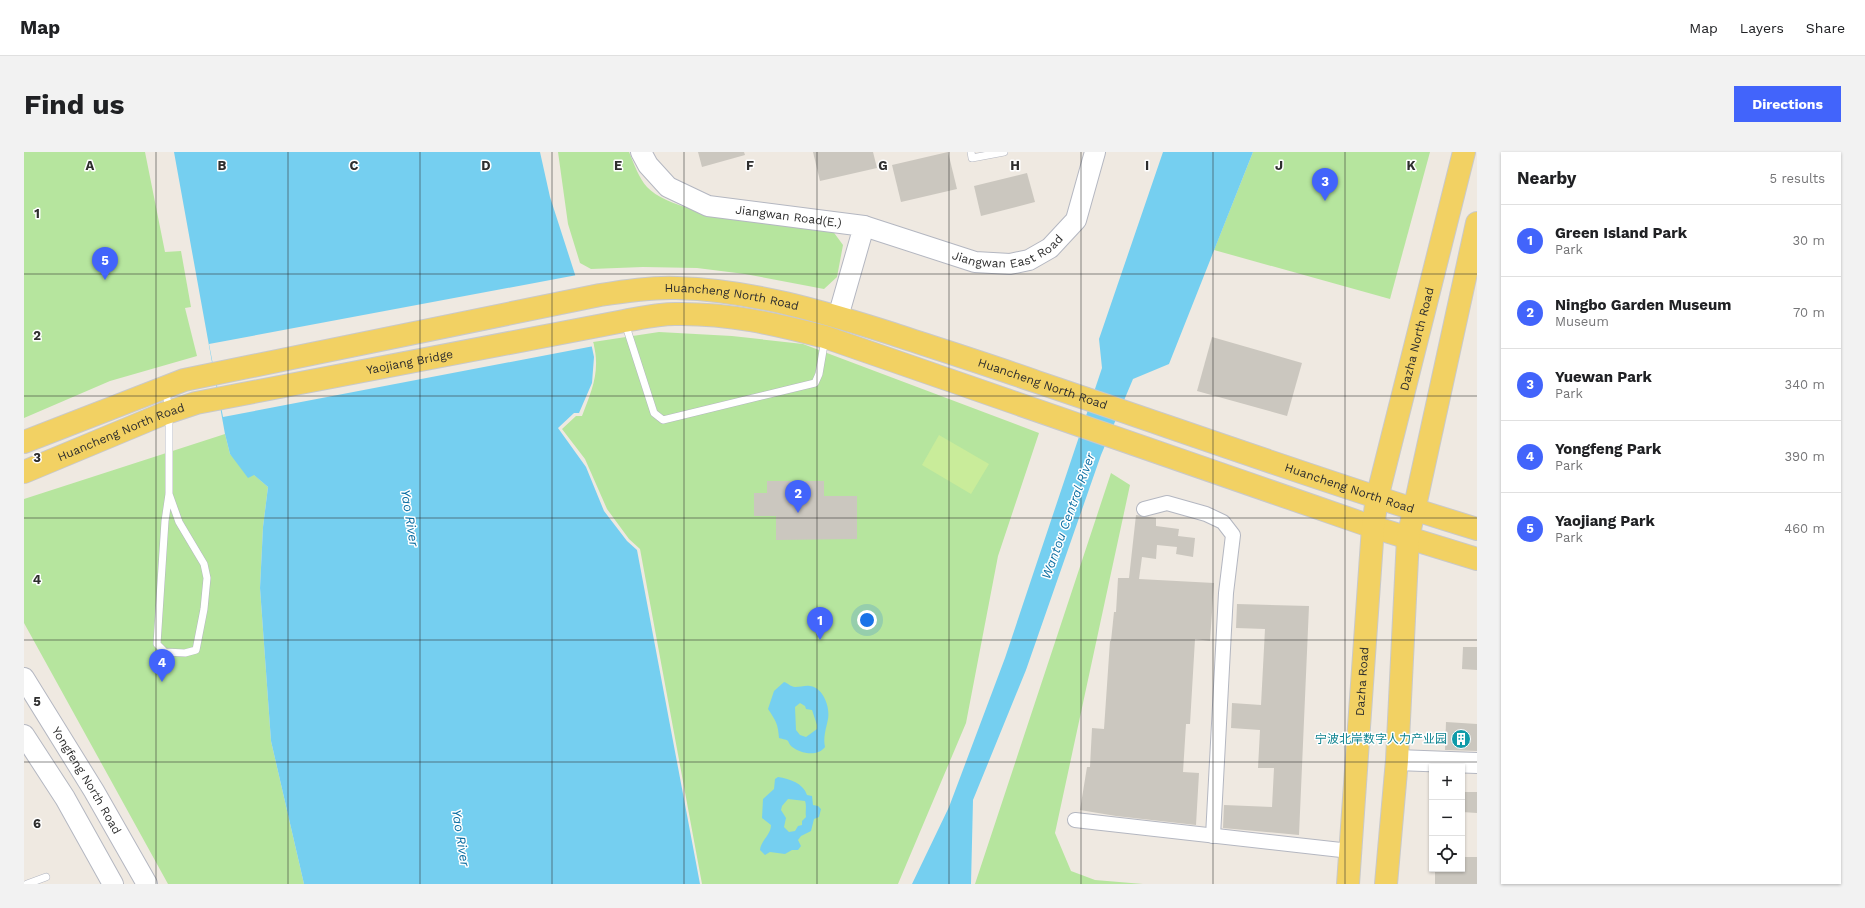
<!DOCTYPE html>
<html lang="en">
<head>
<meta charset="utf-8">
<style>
  body { margin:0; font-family:"Work Sans","Noto Sans SC",sans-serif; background:#f2f2f2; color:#202124 }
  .controls { position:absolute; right:12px; bottom:12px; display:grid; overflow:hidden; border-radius:0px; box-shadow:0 1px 3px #0004 }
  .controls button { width:36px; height:36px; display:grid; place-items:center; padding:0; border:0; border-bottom:1px solid #e0e0e0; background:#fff; color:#202124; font:20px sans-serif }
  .you { position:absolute; left:843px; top:468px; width:14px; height:14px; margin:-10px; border:3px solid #fff; border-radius:50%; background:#1a73e8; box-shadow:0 0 0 6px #1a73e833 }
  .badge { display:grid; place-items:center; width:26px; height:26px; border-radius:50%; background:#4264fb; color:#fff; font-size:13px; font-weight:700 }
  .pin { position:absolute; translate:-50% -33px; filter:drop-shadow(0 1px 2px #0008) }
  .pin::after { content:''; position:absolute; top:21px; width:14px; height:12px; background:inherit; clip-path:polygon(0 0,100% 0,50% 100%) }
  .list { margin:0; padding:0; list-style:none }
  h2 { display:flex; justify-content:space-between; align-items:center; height:52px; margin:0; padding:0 16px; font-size:17px }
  h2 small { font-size:13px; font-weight:400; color:#757577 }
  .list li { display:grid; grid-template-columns:26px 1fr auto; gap:12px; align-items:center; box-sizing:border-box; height:72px; padding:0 16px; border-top:1px solid #e0e0e0 }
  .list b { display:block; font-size:15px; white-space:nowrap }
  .list p { margin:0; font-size:13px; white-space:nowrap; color:#757577 }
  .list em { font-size:13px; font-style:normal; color:#757577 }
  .icon { flex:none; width:22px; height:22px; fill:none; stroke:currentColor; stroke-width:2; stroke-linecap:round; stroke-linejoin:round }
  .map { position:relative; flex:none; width:1453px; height:732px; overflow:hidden; border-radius:0px }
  header { display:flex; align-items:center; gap:24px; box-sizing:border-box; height:56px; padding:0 20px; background:#fff; border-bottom:1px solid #e0e0e0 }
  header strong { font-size:19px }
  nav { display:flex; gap:22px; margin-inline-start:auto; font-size:14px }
  .intro { display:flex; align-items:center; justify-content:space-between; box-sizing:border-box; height:96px; padding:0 24px }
  h1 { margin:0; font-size:28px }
  .button { padding:10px 18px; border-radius:0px; background:#4264fb; color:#fff; font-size:14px; font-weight:700 }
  main { display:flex; gap:24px; padding:0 24px }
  aside { flex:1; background:#fff; border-radius:0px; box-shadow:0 1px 3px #0004 }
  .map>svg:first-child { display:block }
  .green { fill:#b6e59e }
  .pitch { fill:#c9ec9a }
  .water { fill:#75cff0; fill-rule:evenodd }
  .pier { fill:#efe9e1 }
  .building { fill:#cbc7bf }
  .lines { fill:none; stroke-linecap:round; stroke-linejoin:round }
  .lane-casing { stroke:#b4b7c1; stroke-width:8 }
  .street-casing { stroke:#b4b7c1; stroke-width:16 }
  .secondary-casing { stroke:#b4b7c1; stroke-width:22 }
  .primary-casing { stroke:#c9c9c9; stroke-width:24 }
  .lane { stroke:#fff; stroke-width:7 }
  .street { stroke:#fff; stroke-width:14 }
  .secondary { stroke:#fff; stroke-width:20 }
  .primary { stroke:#f2d163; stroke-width:22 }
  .grid { fill:none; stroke:#2e2e2e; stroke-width:1; stroke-opacity:0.55 }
  .labels { text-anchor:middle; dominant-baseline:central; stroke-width:3; stroke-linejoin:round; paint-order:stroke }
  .street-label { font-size:12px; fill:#2e2e2e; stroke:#fff }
  .culture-label { font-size:12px; fill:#0d838f; stroke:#fff; text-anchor:end }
  .water-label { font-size:13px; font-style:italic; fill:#0d6fa3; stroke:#fff }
  .grid-label { font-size:13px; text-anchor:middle; font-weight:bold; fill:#2e2e2e; stroke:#fff; stroke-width:3; stroke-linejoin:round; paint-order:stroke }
</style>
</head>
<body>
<header>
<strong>Map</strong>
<nav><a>Map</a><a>Layers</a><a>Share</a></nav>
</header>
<div class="intro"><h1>Find us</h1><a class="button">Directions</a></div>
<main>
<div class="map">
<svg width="1453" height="732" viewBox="0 0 1453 732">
  <rect width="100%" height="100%" fill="#efe9e1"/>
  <g class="green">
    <polygon points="0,0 121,0 141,100 157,99 167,155 161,156 173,204 86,229 0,266"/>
    <path d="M534,0h71c5,12 10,26 18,35 29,31 142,38 185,43l11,15 -6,32 -13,12 -79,-15 -48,-6 -54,-1 -52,2 -11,-6 -12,-39z"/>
    <polygon points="1229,0 1406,0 1366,147 1190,98"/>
    <path d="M635,180l73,4 71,8 236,89 -41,123 -32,167 -68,161h-196l-62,-335 -11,-10 -22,-30 -22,-50 -23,-30 14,-13h6c10,-26 19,-46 11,-74z"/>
    <polygon points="201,282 206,302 244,335 239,375 236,436 247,589 280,732 144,732 0,471 0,347"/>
    <polygon points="1087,321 1106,333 1031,681 1047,719 1071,728 1119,732 951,732"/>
  </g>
  <polygon class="pitch" points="915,283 965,312 947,342 898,313"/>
  <g class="water">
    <polygon points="150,0 516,0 526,45 556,138 570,205 568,231 555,261 550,261 534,276 562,315 580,359 603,389 613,398 676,732 280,732 247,589 236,436 239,375 244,335 230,323 224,326 206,302 201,282"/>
    <polygon points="1139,0 1229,0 1145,212 1109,227 1077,303 1002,518 949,648 947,732 888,732 925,655 981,506 1078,216 1075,187"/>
    <path d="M760,530c4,1 7,5 11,5 5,0 11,-2 15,-1 14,2 20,22 18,33 -2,10 -5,18 -3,28 -7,10 -25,7 -34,-1 -1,-1 -2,-3 -3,-5 -2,-2 -7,-2 -9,-3 -1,-14 -3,-17 -11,-29l6,-18zM776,551l5,3 1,3 6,1 5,15v4l-11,8 -6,-2 -4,-5 -1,-23z"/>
    <path d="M754,625c12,2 25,6 29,18l5,1 1,9 5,1 3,3 -2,8 -5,2 -3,12 -10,5 -3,4 3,6 -3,4h-6l-7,4 -15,-2 -5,3 -5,-5c1,-10 11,-15 11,-25l-9,-7 1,-19 11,-10 1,-10zM764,647l17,2c2,6 0,10 1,16l-4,4v4l-4,1 -3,5 -6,1 -5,-5 2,-9 -5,-8 1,-4z"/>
  </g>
  <polygon class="pier" points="553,123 570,194 199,265 185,192"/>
  <g class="building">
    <polygon points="674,0 720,0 721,3 678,15"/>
    <polygon points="789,0 849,0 853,16 796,29"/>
    <polygon points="924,0 933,37 877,50 868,13"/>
    <polygon points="1003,21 1011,50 957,64 950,34"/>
    <polygon points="1188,185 1278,211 1263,264 1173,239"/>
    <polygon points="743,329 800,329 800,344 833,344 833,387 752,388 752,364 730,364 730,341 743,341"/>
    <polygon points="1112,363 1132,366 1132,374 1155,377 1154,384 1171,386 1169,405 1152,402 1153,395 1133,393 1132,407 1118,405 1115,427 1190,431 1186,489 1171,487 1166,572 1162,572 1159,620 1175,621 1172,673 1092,664 1056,658 1063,615 1066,615 1068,576 1080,577 1086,489 1087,489 1090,460 1092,460 1094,426 1105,426"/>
    <polygon points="1213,452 1285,454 1275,683 1199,676 1200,653 1248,655 1250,616 1234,616 1236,578 1207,576 1208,551 1237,553 1241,477 1212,476"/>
    <polygon points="1439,495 1453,495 1453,518 1438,517"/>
    <polygon points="1422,570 1453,572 1453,599 1421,598"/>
    <polygon points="1438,640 1453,640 1453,661 1438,660"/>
    <polygon points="1438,705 1453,705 1453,732 1411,732 1411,717 1438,717"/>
  </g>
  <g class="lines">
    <defs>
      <g id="lane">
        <polyline points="947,0 948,6 980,0"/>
        <polyline points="601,171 630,261 639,268 791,231 795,222 801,187"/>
        <polyline points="142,239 145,261 145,342 141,369 133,492 141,500 161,501 172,498 180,457 183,426 180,412 155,370 145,342"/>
        <polyline points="3,732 22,725"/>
      </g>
      <g id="street">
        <polyline points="1120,357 1143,351 1182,362 1199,370 1209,383 1202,441 1189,684"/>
        <polyline points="1051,668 1326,699"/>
      </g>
      <g id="secondary">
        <path id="s1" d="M617,0l7,13 20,22 40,19 156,20 -26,91"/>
        <path id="s2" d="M840,74l111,36 35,2 19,-4 21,-12 26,-28 19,-68"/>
        <path id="s3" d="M0,526l70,113 53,93"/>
        <polyline points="0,583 41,646 89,732"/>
        <polyline points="1373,608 1453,611"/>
      </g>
      <g id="primary">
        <path id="s4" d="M0,290l160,-62 416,-85c25,-4 51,-8 77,-7 74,2 147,24 216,46 48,16 96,31 144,48 146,49 292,102 440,147"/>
        <path id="s5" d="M0,320l139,-58 33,-11 428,-82c17,-3 34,-7 51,-7 53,-1 100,10 150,23l548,190 104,32"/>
        <path id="s6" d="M1324,732l25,-357 4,-29 87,-346"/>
        <polyline points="1362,732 1373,608 1384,386 1453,71"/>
      </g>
    </defs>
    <use href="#lane" class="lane-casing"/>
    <use href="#street" class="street-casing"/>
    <use href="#secondary" class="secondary-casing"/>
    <use href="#primary" class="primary-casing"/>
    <use href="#lane" class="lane"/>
    <use href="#street" class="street"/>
    <use href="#secondary" class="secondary"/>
    <use href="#primary" class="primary"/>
  </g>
  <path class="grid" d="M132,0v732M264,0v732M396,0v732M528,0v732M660,0v732M793,0v732M925,0v732M1057,0v732M1189,0v732M1321,0v732M0,122h1453M0,244h1453M0,366h1453M0,488h1453M0,610h1453"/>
  <defs>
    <symbol id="building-disc" viewBox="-11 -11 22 22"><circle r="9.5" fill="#0f9aa8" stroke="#fff"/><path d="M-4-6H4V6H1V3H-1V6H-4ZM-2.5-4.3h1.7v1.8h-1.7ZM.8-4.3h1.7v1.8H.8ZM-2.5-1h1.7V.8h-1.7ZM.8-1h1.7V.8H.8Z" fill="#fff"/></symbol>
  </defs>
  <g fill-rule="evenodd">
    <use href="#building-disc" x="1426" y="576" width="22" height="22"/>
  </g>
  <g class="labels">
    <g class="street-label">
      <text stroke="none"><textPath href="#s1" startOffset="170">Jiangwan Road(E.)</textPath></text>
      <text stroke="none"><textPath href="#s2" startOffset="152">Jiangwan East Road</textPath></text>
      <text stroke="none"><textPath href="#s4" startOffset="729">Huancheng North Road</textPath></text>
      <text stroke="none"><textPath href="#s6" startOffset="551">Dazha North Road</textPath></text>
      <text stroke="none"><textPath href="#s5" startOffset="403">Yaojiang Bridge</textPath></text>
      <text stroke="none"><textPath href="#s4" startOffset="1053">Huancheng North Road</textPath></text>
      <text stroke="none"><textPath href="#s5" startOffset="105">Huancheng North Road</textPath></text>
      <text stroke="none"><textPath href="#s4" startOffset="1377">Huancheng North Road</textPath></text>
      <text stroke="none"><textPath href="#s6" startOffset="203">Dazha Road</textPath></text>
      <text stroke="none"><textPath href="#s3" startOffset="120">Yongfeng North Road</textPath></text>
    </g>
    <g class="culture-label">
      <text x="1423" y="587">宁波北岸数字人力产业园</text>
    </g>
    <g class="water-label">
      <text transform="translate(1044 364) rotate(-70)">Wantou Central River</text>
      <text transform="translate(386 366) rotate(81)">Yao River</text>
      <text transform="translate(437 686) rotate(81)">Yao River</text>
    </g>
  </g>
  <g class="grid-label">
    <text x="66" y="18">A</text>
    <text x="198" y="18">B</text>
    <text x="330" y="18">C</text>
    <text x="462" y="18">D</text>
    <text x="594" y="18">E</text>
    <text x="726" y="18">F</text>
    <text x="859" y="18">G</text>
    <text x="991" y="18">H</text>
    <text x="1123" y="18">I</text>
    <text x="1255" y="18">J</text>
    <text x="1387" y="18">K</text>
    <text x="13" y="66">1</text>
    <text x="13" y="188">2</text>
    <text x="13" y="310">3</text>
    <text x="13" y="432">4</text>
    <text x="13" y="554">5</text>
    <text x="13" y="676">6</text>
  </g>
</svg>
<div class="controls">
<button>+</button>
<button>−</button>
<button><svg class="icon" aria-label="locate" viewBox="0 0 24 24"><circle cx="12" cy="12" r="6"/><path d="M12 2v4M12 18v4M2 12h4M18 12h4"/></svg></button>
</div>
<div class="you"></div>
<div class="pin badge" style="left:796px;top:488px">1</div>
<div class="pin badge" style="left:774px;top:361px">2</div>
<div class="pin badge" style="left:1301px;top:49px">3</div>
<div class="pin badge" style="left:138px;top:530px">4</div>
<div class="pin badge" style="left:81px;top:128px">5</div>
</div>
<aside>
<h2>Nearby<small>5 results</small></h2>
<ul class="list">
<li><span class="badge">1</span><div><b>Green Island Park</b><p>Park</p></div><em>30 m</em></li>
<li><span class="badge">2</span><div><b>Ningbo Garden Museum</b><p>Museum</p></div><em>70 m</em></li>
<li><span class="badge">3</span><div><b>Yuewan Park</b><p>Park</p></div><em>340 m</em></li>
<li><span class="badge">4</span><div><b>Yongfeng Park</b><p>Park</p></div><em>390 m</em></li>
<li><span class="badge">5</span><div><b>Yaojiang Park</b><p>Park</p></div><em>460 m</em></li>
</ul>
</aside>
</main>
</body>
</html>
